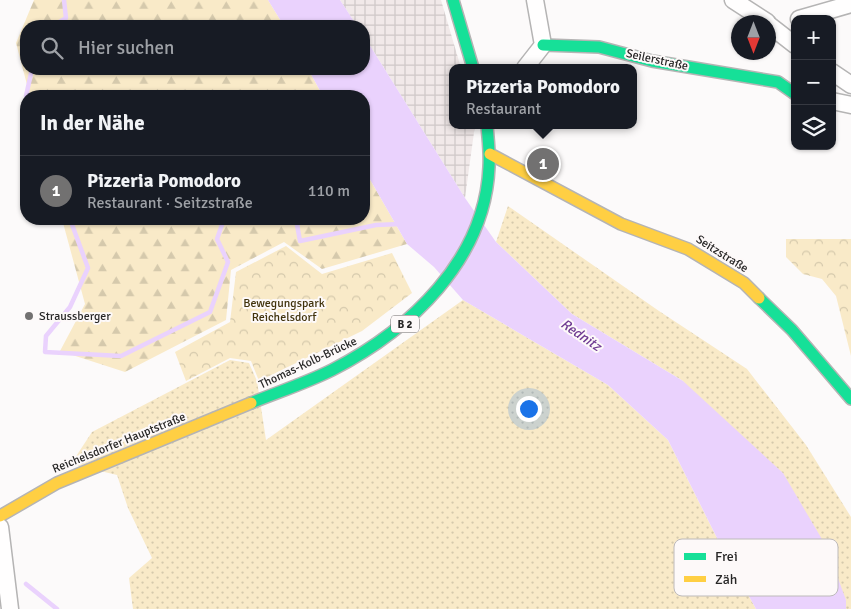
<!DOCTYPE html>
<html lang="de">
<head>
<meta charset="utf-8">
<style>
  body { margin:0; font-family:Signika,sans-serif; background:#242831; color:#f1f3f6 }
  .controls { position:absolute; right:15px; top:15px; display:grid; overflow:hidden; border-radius:10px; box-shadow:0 1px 4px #0004 }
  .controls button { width:45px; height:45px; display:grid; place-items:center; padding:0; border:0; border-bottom:1px solid #363941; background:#171b24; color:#f1f3f6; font:25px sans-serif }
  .compass { position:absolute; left:731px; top:15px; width:45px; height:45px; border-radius:50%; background:#171b24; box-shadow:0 1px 4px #0004; rotate:180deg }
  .you { position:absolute; left:528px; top:408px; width:18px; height:18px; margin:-12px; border:4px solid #fff; border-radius:50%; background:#1a73e8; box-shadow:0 0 0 8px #1a73e833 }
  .badge { display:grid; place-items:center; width:32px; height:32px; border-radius:50%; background:#727171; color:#fff; font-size:16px; font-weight:700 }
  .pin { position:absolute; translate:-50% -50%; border:2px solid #fff; box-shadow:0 1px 5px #0006 }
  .popup { position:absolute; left:449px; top:64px; width:188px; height:65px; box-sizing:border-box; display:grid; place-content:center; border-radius:10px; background:#171b24; filter:drop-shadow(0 1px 4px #0005); font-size:16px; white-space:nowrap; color:#9ea1a6 }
  .popup b { font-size:19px; color:#f1f3f6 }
  .popup::after { content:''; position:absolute; left:50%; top:100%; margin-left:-10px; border:10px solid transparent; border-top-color:#171b24 }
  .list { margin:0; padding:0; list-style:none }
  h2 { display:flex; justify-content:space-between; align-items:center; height:65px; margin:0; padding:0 20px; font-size:21px }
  h2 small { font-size:16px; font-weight:400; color:#9ea1a6 }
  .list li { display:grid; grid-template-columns:32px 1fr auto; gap:15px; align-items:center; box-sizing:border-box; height:70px; padding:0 20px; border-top:1px solid #363941 }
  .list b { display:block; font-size:19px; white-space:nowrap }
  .list p { margin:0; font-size:16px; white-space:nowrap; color:#9ea1a6 }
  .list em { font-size:16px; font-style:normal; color:#9ea1a6 }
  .icon { flex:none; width:28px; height:28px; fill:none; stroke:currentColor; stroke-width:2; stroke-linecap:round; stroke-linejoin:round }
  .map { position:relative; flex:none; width:851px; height:609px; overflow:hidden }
  .search { position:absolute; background:#171b24; box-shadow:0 1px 4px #0004; left:20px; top:20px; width:350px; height:55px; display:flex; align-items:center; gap:12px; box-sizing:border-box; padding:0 18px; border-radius:20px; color:#9ea1a6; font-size:19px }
  .panel { position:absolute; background:#171b24; box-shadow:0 1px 4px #0004; left:20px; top:90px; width:350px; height:135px; border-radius:20px }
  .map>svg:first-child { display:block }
  .industrial { fill:url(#industrial-grid) }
  .grass { fill:url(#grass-dots) }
  .forest { fill:url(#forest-firs) }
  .park { fill:url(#park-crowns) }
  .water { fill:#ead2fd }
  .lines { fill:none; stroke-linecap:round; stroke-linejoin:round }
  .stream { stroke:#ead2fd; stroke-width:4.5 }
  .street-casing { stroke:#b5b4b4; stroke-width:19 }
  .fast-casing { stroke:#b5b4b4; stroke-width:14 }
  .slow-casing { stroke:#b5b4b4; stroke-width:14 }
  .street { stroke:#fffefe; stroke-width:16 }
  .fast { stroke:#16e098; stroke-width:11 }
  .slow { stroke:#ffcf43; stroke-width:11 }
  .poi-dot { fill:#727171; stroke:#fdf9f9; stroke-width:2 }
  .labels { text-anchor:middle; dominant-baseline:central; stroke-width:4; stroke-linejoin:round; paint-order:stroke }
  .shield { fill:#fdf9f9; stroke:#686666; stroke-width:1 }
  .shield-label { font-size:11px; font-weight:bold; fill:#282727 }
  .street-label { font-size:12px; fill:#282727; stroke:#fdf9f9 }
  .park-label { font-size:12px; fill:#41330d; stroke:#fdf9f9 }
  .poi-label { font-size:12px; fill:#282727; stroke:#fdf9f9; text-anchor:start }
  .water-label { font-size:14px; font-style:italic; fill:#6f3b92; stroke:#fdf9f9 }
  .key { fill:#fdf9f9; stroke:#bdbaba; stroke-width:1 }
  .key-label { font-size:14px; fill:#282727 }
</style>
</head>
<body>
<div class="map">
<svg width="851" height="609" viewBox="0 0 851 609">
  <defs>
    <pattern id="industrial-grid" width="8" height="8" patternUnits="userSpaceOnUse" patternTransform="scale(1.25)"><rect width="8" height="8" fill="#f1e9e9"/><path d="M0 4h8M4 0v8" fill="none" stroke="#cfc8c8"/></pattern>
    <pattern id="grass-dots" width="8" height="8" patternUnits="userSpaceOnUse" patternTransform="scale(1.25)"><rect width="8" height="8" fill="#f9eac8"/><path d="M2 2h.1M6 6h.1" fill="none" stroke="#d5c9ac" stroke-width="1.8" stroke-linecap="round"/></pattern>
    <pattern id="forest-firs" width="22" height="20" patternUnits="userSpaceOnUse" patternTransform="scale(1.25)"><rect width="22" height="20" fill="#f9eac8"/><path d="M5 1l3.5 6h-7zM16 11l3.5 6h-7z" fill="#d5c9ac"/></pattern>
    <pattern id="park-crowns" width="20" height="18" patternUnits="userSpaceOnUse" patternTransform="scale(1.25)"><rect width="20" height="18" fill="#f9eac8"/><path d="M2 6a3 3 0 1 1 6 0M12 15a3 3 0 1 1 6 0" fill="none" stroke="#d5c9ac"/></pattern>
  </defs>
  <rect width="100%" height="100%" fill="#fcfafa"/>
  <polygon class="industrial" points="340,0 441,0 461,68 453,68 453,125 475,125 465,198 364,36 364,26 357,26"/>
  <g class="grass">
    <polygon points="508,206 659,311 747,369 806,445 851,517 851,609 846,609 846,600 683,381 572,314 496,242"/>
    <polygon points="463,300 608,385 668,440 718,540 756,609 133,609 129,578 152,558 128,508 117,475 71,464 92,432 230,360 249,363 257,381 266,440"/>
  </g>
  <g class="forest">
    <polygon points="34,0 268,0 284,26 26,26 26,69 308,69 323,96 30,96 16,43"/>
    <polygon points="364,169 407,244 322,269 284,242 231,270 226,320 125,372 60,351 85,304 62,219 364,219"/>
  </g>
  <g class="park">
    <polygon points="786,239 851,239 851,356 836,296 822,279 803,274 786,257"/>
    <polygon points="286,246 322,274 392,253 412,293 362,331 259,381 251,361 230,358 186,381 175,352 230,322 236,272"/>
  </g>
  <g class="water">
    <polygon points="268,0 340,0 357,26 284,26"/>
    <polygon points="364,36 465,198 496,242 572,314 683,381 783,473 826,546 846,600 846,609 756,609 718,540 668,440 608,385 463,300 434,267 407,244 364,169 364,96 323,96 308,69 364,69"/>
  </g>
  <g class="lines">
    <g class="stream">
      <polyline points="53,26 66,18 64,0"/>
      <polyline points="26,96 32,69"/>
      <polyline points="70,219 88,268 70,307 46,336 45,352 121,356 210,312 228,262 217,239 224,219"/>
      <polyline points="296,219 300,241 376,225 401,224"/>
      <polyline points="26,584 57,609"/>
    </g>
    <defs>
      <g id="street">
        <polyline points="733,0 767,22"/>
        <polyline points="799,19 851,4"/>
        <polyline points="768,24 795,45"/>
        <polyline points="525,68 543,45 535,0"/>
        <polyline points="832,72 851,85"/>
        <polyline points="832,101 851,105"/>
        <polyline points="0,527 10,609"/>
      </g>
      <g id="fast">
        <polyline points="453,0 473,68"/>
        <polyline points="543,45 599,47 652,61 778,82 795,94"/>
        <polyline points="759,298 792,330 851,399"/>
        <path d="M251,403c27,-11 55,-20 81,-33 78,-40 153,-110 157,-203 1,-14 -1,-28 -2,-42"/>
      </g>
      <g id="slow">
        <polyline points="490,154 621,224 688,249 744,283 759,298"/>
        <polyline points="0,516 57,483 251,403"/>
      </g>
    </defs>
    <use href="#street" class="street-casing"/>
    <use href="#fast" class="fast-casing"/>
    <use href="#slow" class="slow-casing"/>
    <use href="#street" class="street"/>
    <use href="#fast" class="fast"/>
    <use href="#slow" class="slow"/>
  </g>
  <circle class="poi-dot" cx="29" cy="316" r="5"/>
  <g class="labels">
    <rect class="shield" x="391" y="315.5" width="28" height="17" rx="4"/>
    <g class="shield-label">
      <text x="405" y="324">B 2</text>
    </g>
    <g class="street-label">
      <text transform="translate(657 60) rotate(12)">Seilerstraße</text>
      <text transform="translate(722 254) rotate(32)">Seitzstraße</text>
      <text transform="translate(308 363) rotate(-25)">Thomas-Kolb-Brücke</text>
      <text transform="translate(119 443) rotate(-22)">Reichelsdorfer Hauptstraße</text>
    </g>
    <g class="park-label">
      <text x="284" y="303">Bewegungspark<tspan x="284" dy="14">Reichelsdorf</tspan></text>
    </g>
    <g class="poi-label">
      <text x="39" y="316">Straussberger</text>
    </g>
    <g class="water-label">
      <text transform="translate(581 335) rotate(34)">Rednitz</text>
    </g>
  </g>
  <rect x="674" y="539" width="164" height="57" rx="8" class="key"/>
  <rect x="684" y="553" width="22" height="7" fill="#16e098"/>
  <rect x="684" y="576" width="22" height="6" fill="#ffcf43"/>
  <g class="key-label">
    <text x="715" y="561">Frei</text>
    <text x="715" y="584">Zäh</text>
  </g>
</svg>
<div class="controls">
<button>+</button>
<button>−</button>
<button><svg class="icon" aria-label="layers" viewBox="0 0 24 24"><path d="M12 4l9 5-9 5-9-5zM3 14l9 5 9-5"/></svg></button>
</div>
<svg class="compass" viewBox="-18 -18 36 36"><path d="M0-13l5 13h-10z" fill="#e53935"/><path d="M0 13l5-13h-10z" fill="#9ea1a6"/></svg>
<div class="you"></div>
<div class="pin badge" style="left:543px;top:164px">1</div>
<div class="popup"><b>Pizzeria Pomodoro</b>Restaurant</div>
<div class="search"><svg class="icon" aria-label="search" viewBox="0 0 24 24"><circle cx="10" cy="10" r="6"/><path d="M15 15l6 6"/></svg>Hier suchen</div>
<section class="panel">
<h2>In der Nähe<small></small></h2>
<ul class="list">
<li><span class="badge">1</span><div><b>Pizzeria Pomodoro</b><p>Restaurant · Seitzstraße</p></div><em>110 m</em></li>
</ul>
</section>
</div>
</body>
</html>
